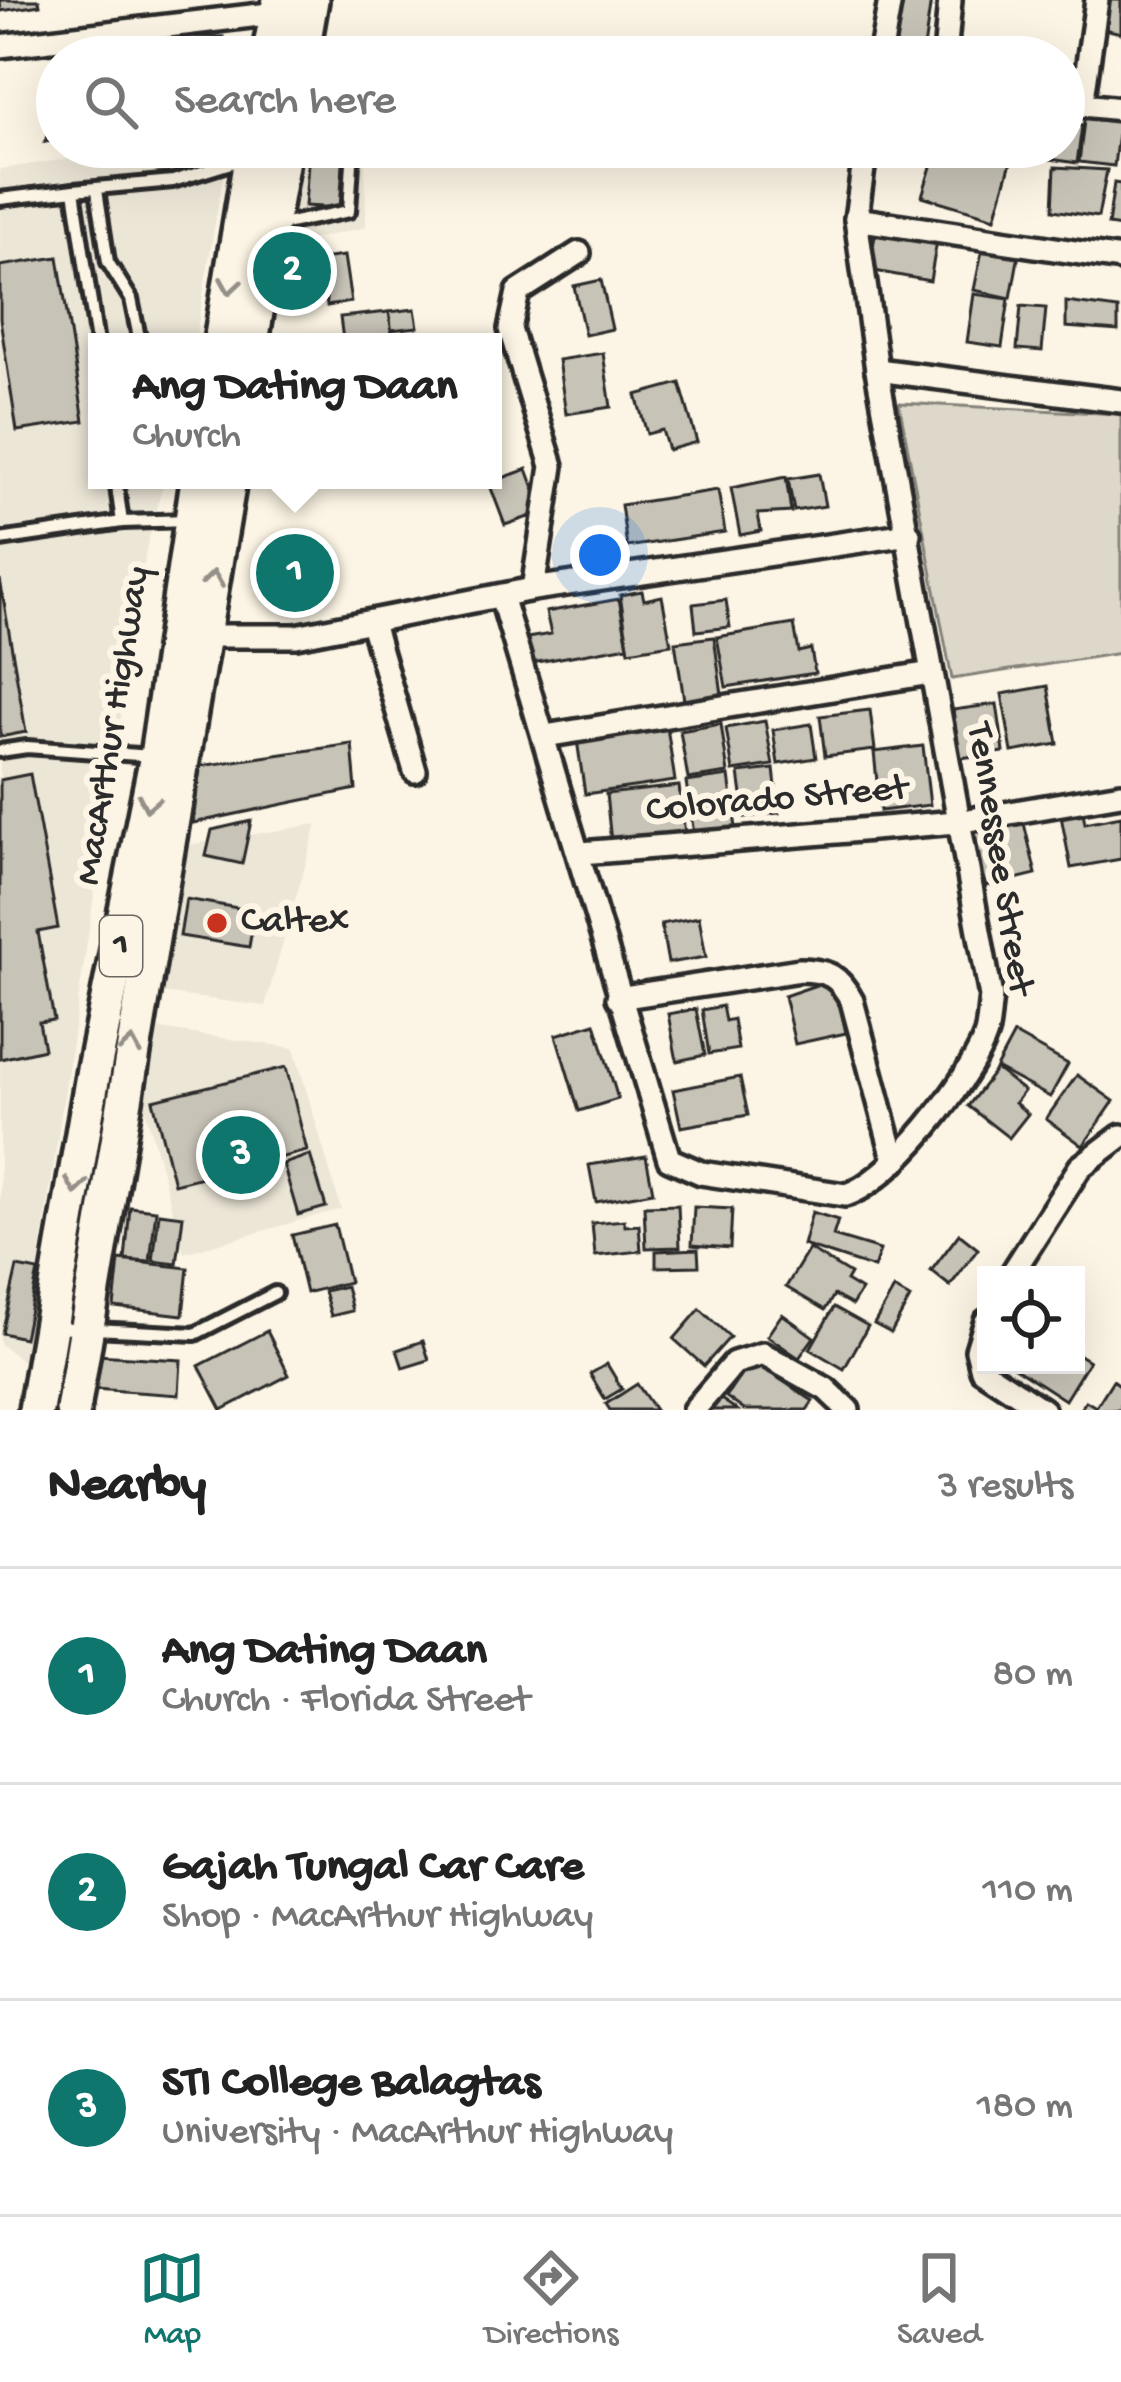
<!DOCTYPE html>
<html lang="en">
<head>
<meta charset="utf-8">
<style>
  body { margin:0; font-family:"Gochi Hand",sans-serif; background:#f2f2f2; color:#222 }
  .controls { position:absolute; right:36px; bottom:36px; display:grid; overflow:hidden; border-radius:0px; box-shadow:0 12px 48px #0002 }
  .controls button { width:108px; height:108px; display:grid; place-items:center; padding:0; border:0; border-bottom:3px solid #e0e0e0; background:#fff; color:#222; font:60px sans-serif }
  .you { position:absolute; left:600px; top:555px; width:42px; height:42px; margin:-30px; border:9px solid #fff; border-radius:50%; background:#1a73e8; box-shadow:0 0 0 18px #1a73e833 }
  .badge { display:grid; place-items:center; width:78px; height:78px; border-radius:50%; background:#0f766e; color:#fff; font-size:39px; font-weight:700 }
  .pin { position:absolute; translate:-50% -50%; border:6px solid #fff; box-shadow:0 3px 12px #0006 }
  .popup { position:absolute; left:88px; top:333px; width:414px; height:156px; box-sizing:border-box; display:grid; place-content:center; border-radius:0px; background:#fff; filter:drop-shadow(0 3px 9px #0005); font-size:39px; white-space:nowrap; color:#767676 }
  .popup b { font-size:45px; color:#222 }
  .popup::after { content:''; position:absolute; left:50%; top:100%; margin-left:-24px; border:24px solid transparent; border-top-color:#fff }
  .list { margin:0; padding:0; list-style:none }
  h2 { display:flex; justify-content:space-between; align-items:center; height:156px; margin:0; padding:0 48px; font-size:51px }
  h2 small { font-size:39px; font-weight:400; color:#767676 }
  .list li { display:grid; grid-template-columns:78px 1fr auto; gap:36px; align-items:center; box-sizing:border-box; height:216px; padding:0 48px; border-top:3px solid #e0e0e0 }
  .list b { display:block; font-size:45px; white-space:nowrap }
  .list p { margin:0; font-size:39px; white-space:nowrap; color:#767676 }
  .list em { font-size:39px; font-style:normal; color:#767676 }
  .icon { flex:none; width:66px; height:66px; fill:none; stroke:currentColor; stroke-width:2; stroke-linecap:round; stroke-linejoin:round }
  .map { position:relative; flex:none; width:1121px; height:1410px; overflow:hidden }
  .search { position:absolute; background:#fff; box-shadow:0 12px 48px #0002; left:36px; right:36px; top:36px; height:132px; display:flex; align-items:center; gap:30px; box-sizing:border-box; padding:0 42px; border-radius:66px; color:#767676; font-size:45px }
  .sheet { height:804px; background:#fff }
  nav { display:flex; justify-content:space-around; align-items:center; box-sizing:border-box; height:168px; border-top:3px solid #e0e0e0; background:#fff; font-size:33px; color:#767676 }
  nav a { display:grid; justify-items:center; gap:6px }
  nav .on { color:#0f766e }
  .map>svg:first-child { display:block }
  .built { fill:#ece6d7 }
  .green { fill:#ded8ca; stroke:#84827a; stroke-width:3 }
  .building { fill:#c8c3b7; stroke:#2b2b2b; stroke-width:3 }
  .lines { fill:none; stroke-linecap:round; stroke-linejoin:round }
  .service-casing { stroke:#2b2b2b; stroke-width:20 }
  .minor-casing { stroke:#2b2b2b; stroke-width:30 }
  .trunk-casing { stroke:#2b2b2b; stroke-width:42 }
  .service { stroke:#fcf5e5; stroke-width:10 }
  .minor { stroke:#fcf5e5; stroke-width:21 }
  .trunk { stroke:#fcf5e5; stroke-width:33 }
  .oneway { stroke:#949088 }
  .poi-dot { fill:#c8321e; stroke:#fcf5e5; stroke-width:4.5 }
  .labels { text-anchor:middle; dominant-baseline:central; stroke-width:12; stroke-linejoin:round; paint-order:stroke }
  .shield { fill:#fcf5e5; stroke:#6a6863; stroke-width:3 }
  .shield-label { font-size:36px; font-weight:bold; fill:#2b2b2b }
  .street-label { font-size:39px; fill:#2b2b2b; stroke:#fcf5e5 }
  .poi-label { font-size:39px; fill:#2b2b2b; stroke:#fcf5e5; text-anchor:start }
</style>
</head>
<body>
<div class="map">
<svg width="1121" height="1410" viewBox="0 0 1121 1410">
  <rect width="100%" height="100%" fill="#fcf5e5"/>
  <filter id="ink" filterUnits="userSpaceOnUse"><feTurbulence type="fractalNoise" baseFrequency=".00833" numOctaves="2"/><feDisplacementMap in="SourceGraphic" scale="24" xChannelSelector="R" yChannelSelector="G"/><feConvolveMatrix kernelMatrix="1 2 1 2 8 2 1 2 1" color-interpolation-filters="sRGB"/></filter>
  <g filter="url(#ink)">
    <g class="built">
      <polygon points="146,147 228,147 195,342 97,342 97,480 164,480 146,550 24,1362 0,1344 0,169"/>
      <polygon points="301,147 365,147 366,227 284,246"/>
      <polygon points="317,824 265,1006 160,993 187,845"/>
      <polygon points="159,1029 294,1048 341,1209 184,1253 143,1102"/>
    </g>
    <polygon class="green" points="899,403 1121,414 1121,653 952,679"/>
    <g class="building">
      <polygon points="0,0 39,0 40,5 1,11"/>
      <polygon points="895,0 931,0 923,55 887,49"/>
      <polygon points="1098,0 1121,0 1121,33 1092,26"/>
      <polygon points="157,36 223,37 222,57 157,57"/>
      <polygon points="57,103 57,140 45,142"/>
      <polygon points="1085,112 1120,116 1114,166 1079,162"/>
      <polygon points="1064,123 1082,126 1077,163 1037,157 1039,147 1064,147"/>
      <polygon points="937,147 987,147 1013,155 995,218 922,196"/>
      <polygon points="309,148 344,150 340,208 305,206"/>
      <polygon points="1055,167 1107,170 1098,217 1053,210"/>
      <polygon points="1114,183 1121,184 1121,227 1108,225"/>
      <polygon points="876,230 937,241 930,281 869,270"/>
      <polygon points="983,246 1019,254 1011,298 974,290"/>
      <polygon points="311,249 318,292 289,297 282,254"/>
      <polygon points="344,256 351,302 327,306 321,259"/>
      <polygon points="58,257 84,421 17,431 0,319 0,266"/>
      <polygon points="601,280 612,329 585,335 574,286"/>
      <polygon points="974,294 1009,299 1002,347 967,342"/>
      <polygon points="1066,302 1118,309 1118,331 1066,327"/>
      <polygon points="1021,306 1046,308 1042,351 1017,349"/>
      <polygon points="415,309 418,327 391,330 389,312"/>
      <polygon points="389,312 392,334 343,340 340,317"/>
      <polygon points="603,353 611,407 566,414 558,360"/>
      <polygon points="680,383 697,442 668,450 662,430 647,434 636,395"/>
      <polygon points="527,469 543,512 505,525 489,483"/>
      <polygon points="819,474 825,506 794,511 788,479"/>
      <polygon points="786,477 791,512 758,514 761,531 740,535 731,488"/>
      <polygon points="718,490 725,532 627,547 621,505"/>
      <polygon points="0,579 26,732 0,737"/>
      <polygon points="642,591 644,600 662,596 671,644 629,651 620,595"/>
      <polygon points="619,599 628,646 532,663 527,638 551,634 546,612"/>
      <polygon points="726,600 730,627 696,631 693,604"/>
      <polygon points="794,624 799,652 811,649 815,673 726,687 717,637"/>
      <polygon points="714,637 722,695 684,700 675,642"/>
      <polygon points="1048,686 1058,744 1012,752 1002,694"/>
      <polygon points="997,704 1004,752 960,758 953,710"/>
      <polygon points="870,710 875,750 825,756 820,716"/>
      <polygon points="765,721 773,765 733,771 726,728"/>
      <polygon points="721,724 728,773 688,779 680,731"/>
      <polygon points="811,724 816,758 778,764 773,730"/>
      <polygon points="667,727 675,781 585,794 577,740"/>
      <polygon points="352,744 356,789 193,823 200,766"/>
      <polygon points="923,746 930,805 880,811 874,752"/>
      <polygon points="774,769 779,813 745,817 739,773"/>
      <polygon points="30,774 58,928 38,932 54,1020 39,1022 44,1049 0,1059 0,780"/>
      <polygon points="729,776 736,828 694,834 686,782"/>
      <polygon points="679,786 685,834 611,842 606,794"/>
      <polygon points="1083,812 1085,823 1121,816 1121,859 1071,868 1061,816"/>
      <polygon points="1023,819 1036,874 986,886 967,832"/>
      <polygon points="251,821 242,864 206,856 212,830"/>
      <polygon points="186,899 255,911 249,947 180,936"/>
      <polygon points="699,917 706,957 668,963 661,924"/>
      <polygon points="834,979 846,1033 795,1044 784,996"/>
      <polygon points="722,1006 725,1021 733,1019 738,1049 709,1054 702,1010"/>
      <polygon points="696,1009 705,1055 677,1061 668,1014"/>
      <polygon points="595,1023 618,1099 579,1111 556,1035"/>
      <polygon points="1014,1034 1068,1064 1050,1097 996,1068"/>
      <polygon points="286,1067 307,1151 174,1184 153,1100"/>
      <polygon points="996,1069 1024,1091 1015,1103 1028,1114 1009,1138 968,1106"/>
      <polygon points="1077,1075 1114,1101 1083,1146 1046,1119"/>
      <polygon points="740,1077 748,1115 681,1127 673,1090"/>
      <polygon points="310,1155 326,1207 298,1215 283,1164"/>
      <polygon points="646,1156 653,1192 596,1202 589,1165"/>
      <polygon points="678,1205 680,1247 646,1248 644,1206"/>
      <polygon points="130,1207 156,1210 150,1262 125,1260"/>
      <polygon points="694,1207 732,1209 730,1248 692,1245"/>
      <polygon points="812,1212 838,1220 833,1236 880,1250 874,1268 803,1245"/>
      <polygon points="159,1213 183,1216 177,1264 153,1261"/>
      <polygon points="624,1220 625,1226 639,1225 641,1251 595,1256 592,1223"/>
      <polygon points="335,1225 349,1282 306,1293 292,1235"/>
      <polygon points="959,1234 978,1249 950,1286 931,1271"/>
      <polygon points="698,1249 699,1266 656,1267 656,1251"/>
      <polygon points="809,1249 850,1274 846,1281 861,1290 852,1305 834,1295 825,1310 786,1287"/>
      <polygon points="119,1260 188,1268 183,1315 114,1307"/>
      <polygon points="17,1267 38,1271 24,1338 2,1333"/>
      <polygon points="346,1286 352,1311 331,1316 324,1291"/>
      <polygon points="894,1289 910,1298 891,1333 874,1324"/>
      <polygon points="834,1307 868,1326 844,1369 810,1349"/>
      <polygon points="700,1309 730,1337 704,1366 674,1339"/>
      <polygon points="782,1314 814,1337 799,1358 767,1336"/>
      <polygon points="267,1331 289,1375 222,1410 199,1366"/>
      <polygon points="423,1341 429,1360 403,1368 397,1350"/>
      <polygon points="1076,1353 1089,1361 1065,1400 1011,1365 1076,1365"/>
      <polygon points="96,1355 181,1360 179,1395 94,1389"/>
      <polygon points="751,1360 813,1401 807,1410 744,1410 726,1397"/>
      <polygon points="607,1364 622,1389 605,1399 590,1374"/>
      <polygon points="1113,1380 1121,1386 1121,1410 1080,1410 1086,1401 1096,1407"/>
      <polygon points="637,1384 655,1410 610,1410 606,1404"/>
      <polygon points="718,1397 737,1410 709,1410"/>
    </g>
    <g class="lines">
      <defs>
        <g id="service">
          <polyline points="74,190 173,181 247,158"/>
          <polyline points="97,190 108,262 131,299 140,342"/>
          <polyline points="0,199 74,190 97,343"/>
          <polyline points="279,225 349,211 353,147"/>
          <polyline points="122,522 189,520"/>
          <polyline points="0,540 122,522 116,480"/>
          <polyline points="0,751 27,747 152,756"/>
          <polyline points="54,1327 195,1334 275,1293"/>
        </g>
        <g id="minor">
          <polyline points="0,46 285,12"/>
          <polyline points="880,57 890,0"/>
          <polyline points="945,57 950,0"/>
          <polyline points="1064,103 1121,109"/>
          <polyline points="1082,105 1097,0"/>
          <polyline points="856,219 1121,259"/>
          <polyline points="877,370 1121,401"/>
          <polyline points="533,589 552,466 510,329 518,292 579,253"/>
          <path d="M501,596l168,563 32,14 144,22c44,-11 127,-117 141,-161 3,-11 3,-25 5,-37l-114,-627 -21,-151 10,-72"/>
          <polyline points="372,623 415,771"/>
          <polyline points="192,636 296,636 533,589 909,534"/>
          <polyline points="545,736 931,673"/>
          <polyline points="581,853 957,822 1121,794"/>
          <path d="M618,998l182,-28c29,1 38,5 52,31l43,161"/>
          <polyline points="1011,1275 1080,1167 1121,1136"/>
          <polyline points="986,1321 977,1350 982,1370 1043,1410"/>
          <polyline points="694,1410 734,1363 763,1354 826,1389 848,1410"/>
        </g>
        <g id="trunk">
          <polyline points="269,57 280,0"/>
          <polyline points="301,57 311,0"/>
          <polyline points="221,342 253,147"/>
          <polyline points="251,342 284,147"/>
          <polyline points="36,1410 94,1069 157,756 198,480"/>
          <polyline points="73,1410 229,480"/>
        </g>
      </defs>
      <use href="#service" class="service-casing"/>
      <use href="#minor" class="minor-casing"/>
      <use href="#trunk" class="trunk-casing"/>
      <use href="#service" class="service"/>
      <use href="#minor" class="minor"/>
      <use href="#trunk" class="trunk"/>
    </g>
    <defs><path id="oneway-chevron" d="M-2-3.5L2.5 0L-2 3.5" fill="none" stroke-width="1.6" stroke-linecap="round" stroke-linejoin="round" transform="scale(3)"/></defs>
    <g class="oneway">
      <use href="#oneway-chevron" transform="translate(230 286) rotate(99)"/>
      <use href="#oneway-chevron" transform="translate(213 579) rotate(-82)"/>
      <use href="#oneway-chevron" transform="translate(148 803) rotate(101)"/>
      <use href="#oneway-chevron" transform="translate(131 1046) rotate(-80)"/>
      <use href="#oneway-chevron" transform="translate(76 1186) rotate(98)"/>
    </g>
  </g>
  <circle class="poi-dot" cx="217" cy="923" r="12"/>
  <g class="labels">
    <rect class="shield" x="100" y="916" width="42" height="60" rx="9"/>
    <g class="shield-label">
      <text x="121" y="946">1</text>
    </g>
    <g class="street-label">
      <text transform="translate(115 726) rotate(-81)">MacArthur Highway</text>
      <text transform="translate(777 801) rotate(-5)">Colorado Street</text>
      <text transform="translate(998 859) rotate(81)">Tennessee Street</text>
    </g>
    <g class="poi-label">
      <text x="241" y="923">Caltex</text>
    </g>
  </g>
</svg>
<div class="controls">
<button><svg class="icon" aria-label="locate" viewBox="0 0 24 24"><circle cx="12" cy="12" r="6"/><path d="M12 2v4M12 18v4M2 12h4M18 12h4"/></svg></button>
</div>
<div class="you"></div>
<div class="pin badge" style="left:295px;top:573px">1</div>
<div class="popup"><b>Ang Dating Daan</b>Church</div>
<div class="pin badge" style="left:292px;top:271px">2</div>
<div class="pin badge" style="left:241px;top:1155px">3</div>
<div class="search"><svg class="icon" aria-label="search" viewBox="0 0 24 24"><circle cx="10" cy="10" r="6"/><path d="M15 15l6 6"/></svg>Search here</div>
</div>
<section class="sheet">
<h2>Nearby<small>3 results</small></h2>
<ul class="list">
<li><span class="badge">1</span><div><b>Ang Dating Daan</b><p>Church · Florida Street</p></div><em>80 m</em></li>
<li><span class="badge">2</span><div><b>Gajah Tungal Car Care</b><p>Shop · MacArthur Highway</p></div><em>110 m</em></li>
<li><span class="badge">3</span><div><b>STI College Balagtas</b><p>University · MacArthur Highway</p></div><em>180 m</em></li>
</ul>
</section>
<nav>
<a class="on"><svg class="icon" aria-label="map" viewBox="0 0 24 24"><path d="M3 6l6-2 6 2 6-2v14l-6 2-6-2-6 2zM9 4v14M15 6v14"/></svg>Map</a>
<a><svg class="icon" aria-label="directions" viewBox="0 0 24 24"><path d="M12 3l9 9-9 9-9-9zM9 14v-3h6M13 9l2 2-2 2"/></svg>Directions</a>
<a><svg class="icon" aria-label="saved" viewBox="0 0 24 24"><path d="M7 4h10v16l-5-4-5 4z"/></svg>Saved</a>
</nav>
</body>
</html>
